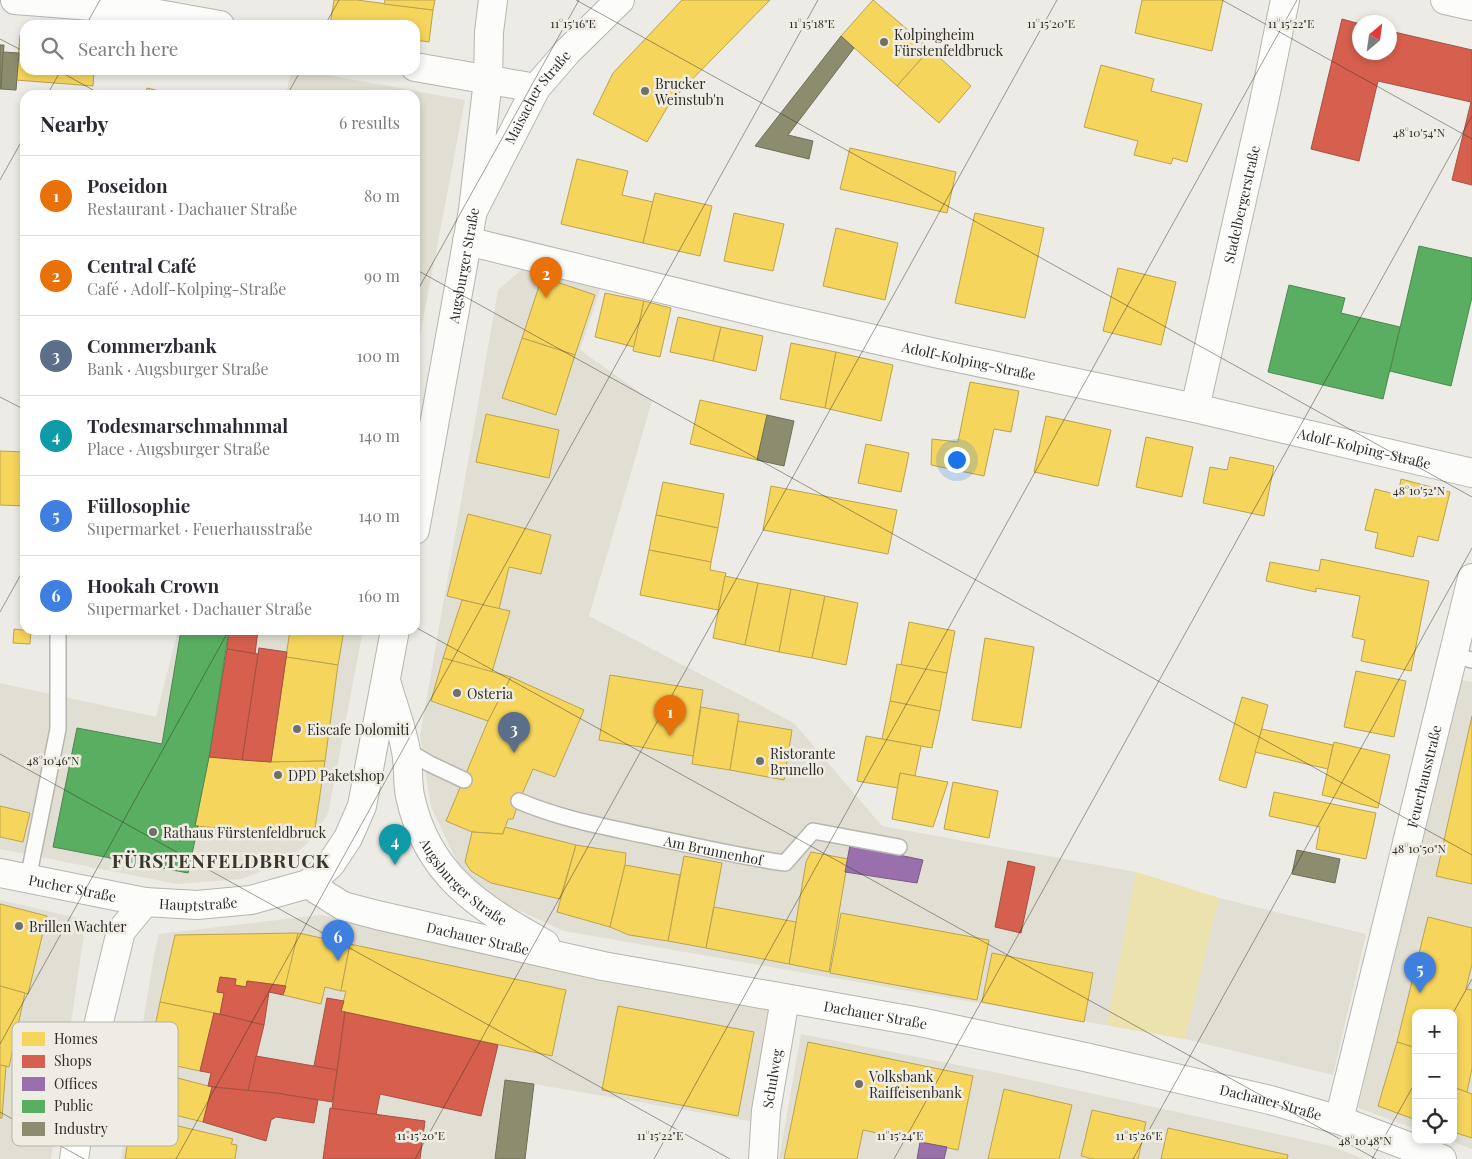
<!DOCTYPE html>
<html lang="en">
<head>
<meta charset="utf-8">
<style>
  body { margin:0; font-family:"Playfair Display",serif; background:#f7f7f7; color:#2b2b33 }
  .controls { position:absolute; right:15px; bottom:15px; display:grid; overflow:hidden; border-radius:10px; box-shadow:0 2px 8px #0003 }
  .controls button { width:45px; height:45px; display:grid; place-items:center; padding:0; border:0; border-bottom:1px solid #e1e1e2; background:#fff; color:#2b2b33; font:25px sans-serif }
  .compass { position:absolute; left:1352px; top:15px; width:45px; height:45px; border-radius:50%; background:#fff; box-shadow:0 2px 8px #0003; rotate:29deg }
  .you { position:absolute; left:956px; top:459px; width:18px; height:18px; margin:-12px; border:4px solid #fff; border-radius:50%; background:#1a73e8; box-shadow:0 0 0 8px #1a73e833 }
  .badge { display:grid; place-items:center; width:32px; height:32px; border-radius:50%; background:#111827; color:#fff; font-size:16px; font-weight:700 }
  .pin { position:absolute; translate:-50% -41px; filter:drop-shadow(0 1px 2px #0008) }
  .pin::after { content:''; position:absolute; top:26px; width:18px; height:15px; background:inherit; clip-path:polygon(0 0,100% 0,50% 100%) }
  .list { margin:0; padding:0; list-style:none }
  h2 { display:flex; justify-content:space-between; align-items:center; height:65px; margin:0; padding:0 20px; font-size:21px }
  h2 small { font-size:16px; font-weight:400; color:#7c7c81 }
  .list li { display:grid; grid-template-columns:32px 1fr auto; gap:15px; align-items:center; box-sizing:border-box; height:80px; padding:0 20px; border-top:1px solid #e1e1e2 }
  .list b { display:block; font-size:19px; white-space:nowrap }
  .list p { margin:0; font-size:16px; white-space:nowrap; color:#7c7c81 }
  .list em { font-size:16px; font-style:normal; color:#7c7c81 }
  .icon { flex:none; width:28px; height:28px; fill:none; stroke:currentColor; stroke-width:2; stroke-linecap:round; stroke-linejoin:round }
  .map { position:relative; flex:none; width:1472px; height:1159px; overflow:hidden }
  .search { position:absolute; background:#fff; box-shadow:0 2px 8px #0003; left:20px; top:20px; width:400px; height:55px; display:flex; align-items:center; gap:12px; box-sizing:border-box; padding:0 18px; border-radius:15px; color:#7c7c81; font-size:19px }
  .panel { position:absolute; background:#fff; box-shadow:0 2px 8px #0003; left:20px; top:90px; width:400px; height:545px; border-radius:15px }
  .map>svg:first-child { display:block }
  .built { fill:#e1dfd3 }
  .green { fill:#ece2ae }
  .homes { fill:#f6d55c; stroke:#baa34d }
  .shops { fill:#d6604d; stroke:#a45142 }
  .offices { fill:#9970ab; stroke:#795c84 }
  .public { fill:#5aae61; stroke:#4d8750 }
  .industry { fill:#8c8c6e; stroke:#707059 }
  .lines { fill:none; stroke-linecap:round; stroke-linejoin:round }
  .service-casing { stroke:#b6b5b1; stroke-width:18 }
  .minor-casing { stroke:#b6b5b1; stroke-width:30 }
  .tertiary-casing { stroke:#b6b5b1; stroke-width:30 }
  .service { stroke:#fcfcfb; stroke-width:15 }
  .minor { stroke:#fcfcfb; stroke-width:28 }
  .tertiary { stroke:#fcfcfb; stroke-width:28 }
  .ticks { fill:none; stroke:#2e2d29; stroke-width:1; stroke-opacity:0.45 }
  .poi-dot { fill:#70706b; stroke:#efede3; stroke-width:2 }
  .labels { text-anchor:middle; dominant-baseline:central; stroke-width:5; stroke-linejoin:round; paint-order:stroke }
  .poi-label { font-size:14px; fill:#2e2d29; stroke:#efede3; text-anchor:start }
  .street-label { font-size:14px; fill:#2e2d29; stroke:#efede3 }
  .district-label { font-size:19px; font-weight:bold; letter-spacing:1px; fill:#38372f; stroke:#efede3 }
  .key { fill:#efede3; stroke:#b5b3ab; stroke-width:1 }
  .key-label { font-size:14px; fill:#2e2d29 }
  .ticks-label { font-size:12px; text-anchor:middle; fill:#2e2d29; stroke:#efede3; stroke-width:5; stroke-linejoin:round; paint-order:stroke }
</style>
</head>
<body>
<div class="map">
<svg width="1472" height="1159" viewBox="0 0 1472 1159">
  <rect width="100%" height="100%" fill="#ecebe6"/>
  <g class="built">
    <polygon points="291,70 300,70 465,100 415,362 415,95 286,95"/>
    <polygon points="524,268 601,287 580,350 652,401 589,616 794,723 882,826 1136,872 1219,898 1366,934 1333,1075 1185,1039 564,931 494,899 463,874 431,807 420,736 498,290"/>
    <polygon points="178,630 363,630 328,814 309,842 285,862 241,879 177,884 0,849 0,683 156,717"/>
    <polygon points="1459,679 1472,682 1472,1149 1448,1140 1453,1140 1453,1013 1416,1013 1416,1129 1358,1108"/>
    <polygon points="0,900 86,920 51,1159 0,1159"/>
    <polygon points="321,915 773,1007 755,1122 534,1084 525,1159 121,1159 154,955 159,934"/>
    <polygon points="801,1034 1003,1074 1331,1146 1364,1159 779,1159"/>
  </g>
  <polygon class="green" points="1136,872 1219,898 1185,1039 1107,1025"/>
  <g class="homes">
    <polygon points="334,0 357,0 433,10 429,42 415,40 415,25 330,25"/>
    <polygon points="385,0 435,0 433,10 384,4"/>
    <polygon points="682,0 770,0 671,101 647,142 593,114 613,73"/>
    <polygon points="873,0 930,49 897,86 841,36"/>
    <polygon points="1142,0 1223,0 1212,51 1135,33"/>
    <polygon points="20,35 25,35 25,70 94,70 93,86 16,80"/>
    <polygon points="930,49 971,86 939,123 897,86"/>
    <polygon points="1101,65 1154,79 1151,91 1202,104 1187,162 1173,158 1171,164 1134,155 1138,141 1084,127"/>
    <polygon points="147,88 176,95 145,95"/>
    <polygon points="850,148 956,172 947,213 840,189"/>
    <polygon points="577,159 628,171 622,195 653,202 643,243 561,224"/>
    <polygon points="655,193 712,206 700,256 643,243"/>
    <polygon points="734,213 784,224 773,271 724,261"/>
    <polygon points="975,213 1044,228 1025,318 955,303"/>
    <polygon points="836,228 898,243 885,300 823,286"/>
    <polygon points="1118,268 1176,282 1161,345 1103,331"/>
    <polygon points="542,277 595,295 575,355 522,338"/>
    <polygon points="605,293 644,301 634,347 595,337"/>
    <polygon points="644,301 671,308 660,357 633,351"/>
    <polygon points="678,317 721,327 713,361 670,352"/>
    <polygon points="721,327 763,336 756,371 713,361"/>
    <polygon points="522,338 575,355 556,415 502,398"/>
    <polygon points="791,343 836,352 825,408 780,399"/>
    <polygon points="836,352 893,365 881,421 825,408"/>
    <polygon points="970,382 1019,391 1011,432 994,429 984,476 931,465 932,439 958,442"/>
    <polygon points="700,400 767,415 757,460 690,444"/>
    <polygon points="486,414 559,430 549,478 476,462"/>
    <polygon points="1046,416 1111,430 1098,486 1034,472"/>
    <polygon points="1146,437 1193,447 1182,497 1136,487"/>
    <polygon points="866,444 909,453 901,492 858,483"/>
    <polygon points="0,451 25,452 25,506 0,505"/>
    <polygon points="1230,457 1274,466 1264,516 1203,503 1210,467 1227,470"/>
    <polygon points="1401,479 1450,492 1438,541 1418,536 1413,557 1375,548 1378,533 1365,530 1375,489 1398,495"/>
    <polygon points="663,482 724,494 718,528 656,515"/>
    <polygon points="771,486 897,510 888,554 763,530"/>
    <polygon points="468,514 551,535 541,574 509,567 499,609 447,596"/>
    <polygon points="656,515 718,528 711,562 649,550"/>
    <polygon points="649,550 711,562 710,570 726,573 718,610 640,595"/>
    <polygon points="1321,559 1429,581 1411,671 1361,661 1365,640 1352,637 1360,596 1316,588 1316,592 1266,581 1270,562 1319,571"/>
    <polygon points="725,576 758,583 745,645 713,638"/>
    <polygon points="758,583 791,589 779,652 745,645"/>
    <polygon points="791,589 825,596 812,658 779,652"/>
    <polygon points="825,596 858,603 846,665 812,658"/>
    <polygon points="462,600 510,611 492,672 443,658"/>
    <polygon points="909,622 955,631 947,673 901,665"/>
    <polygon points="14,629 31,631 30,644 13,643"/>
    <polygon points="290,630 344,630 338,665 286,657"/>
    <polygon points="985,638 1034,647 1021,728 972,720"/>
    <polygon points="286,657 338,665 325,761 271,762"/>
    <polygon points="443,658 511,677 488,721 431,701"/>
    <polygon points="897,664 947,673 940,711 890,701"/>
    <polygon points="1356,671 1406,681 1394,737 1344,727"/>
    <polygon points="610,675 703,690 693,756 599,740"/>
    <polygon points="511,677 584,710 555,777 533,769 519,801 513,819 508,819 503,834 472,832 446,821 488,721"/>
    <polygon points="1242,697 1268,705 1246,788 1219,780"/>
    <polygon points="890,701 940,711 932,748 882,739"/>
    <polygon points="701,707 739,714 730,770 692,764"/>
    <polygon points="1472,716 1472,884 1436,876"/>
    <polygon points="738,721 792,730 784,780 730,770"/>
    <polygon points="1262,729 1333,745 1328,769 1255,752"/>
    <polygon points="866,736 921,746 915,776 900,773 898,788 857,781"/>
    <polygon points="1334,742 1390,755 1378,808 1322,795"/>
    <polygon points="209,757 271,762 325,761 314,835 195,826"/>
    <polygon points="900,773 948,782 933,827 892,819"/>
    <polygon points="953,782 998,791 989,838 944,829"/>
    <polygon points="1274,792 1376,813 1366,859 1316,849 1320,827 1269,816"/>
    <polygon points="0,806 30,813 23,842 0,837"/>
    <polygon points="505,827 576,845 560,899 491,883 471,871 465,862 472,832 503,834"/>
    <polygon points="576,845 626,853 625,865 610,927 557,912"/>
    <polygon points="811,852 848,859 829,972 789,964 806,862"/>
    <polygon points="684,856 722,863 706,948 668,941"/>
    <polygon points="625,865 680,875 668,941 629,935 610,927"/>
    <polygon points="0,904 47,916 28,994 0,986"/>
    <polygon points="714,907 796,922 789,964 706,948"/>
    <polygon points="841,913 989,940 977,1000 830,973"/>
    <polygon points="1428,917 1472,928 1472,964 1466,989 1472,990 1472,1068 1467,1092 1453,1087 1453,1013 1416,1013 1416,1048 1397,1042"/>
    <polygon points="298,933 286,986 247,981 246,987 235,985 236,979 220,977 217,992 224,993 220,1014 160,1002 175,935"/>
    <polygon points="298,933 350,944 341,991 325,987 321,1004 283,995"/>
    <polygon points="350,944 566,990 552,1056 341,1011 346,991 341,991"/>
    <polygon points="992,953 1093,973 1084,1022 982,1002"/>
    <polygon points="0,986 25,993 9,1067 0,1065"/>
    <polygon points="160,1002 214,1013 200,1071 148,1060"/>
    <polygon points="618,1006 754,1032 738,1116 602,1090"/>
    <polygon points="808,1042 973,1076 958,1150 863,1130 857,1159 784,1159"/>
    <polygon points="1397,1042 1416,1048 1416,1120 1378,1106"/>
    <polygon points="0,1065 6,1066 2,1118 0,1118"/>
    <polygon points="143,1069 212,1087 203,1122 134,1105"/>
    <polygon points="1453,1087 1472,1094 1472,1138 1453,1132"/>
    <polygon points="1004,1089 1072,1105 1059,1159 988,1159"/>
    <polygon points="1092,1110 1146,1122 1138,1159 1093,1159 1081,1156"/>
    <polygon points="132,1115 233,1139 231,1144 237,1145 235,1159 125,1159"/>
    <polygon points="1168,1128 1288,1155 1287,1159 1161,1159"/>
  </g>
  <g class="shops">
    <polygon points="1342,19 1360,24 1360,52 1390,52 1390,31 1472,50 1472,185 1452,180 1471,102 1378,81 1359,161 1311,149"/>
    <polygon points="229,630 258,630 255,654 227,649"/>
    <polygon points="259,648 287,652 271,762 242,760"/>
    <polygon points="227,649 258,654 242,760 209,757"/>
    <polygon points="1008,861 1035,867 1021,933 995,927"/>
    <polygon points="220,977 236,979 235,985 246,987 247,981 286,986 283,995 269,992 264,1025 220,1014 224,993 217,992"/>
    <polygon points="327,998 344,1001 341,1011 345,1012 337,1070 314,1066"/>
    <polygon points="345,1012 498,1045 481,1116 380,1094 376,1115 332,1109"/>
    <polygon points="214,1013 264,1025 248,1091 208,1086 211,1073 200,1071"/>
    <polygon points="256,1056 337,1070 332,1102 276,1093 248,1091"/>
    <polygon points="212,1087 276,1093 318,1100 314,1123 276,1117 271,1120 266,1141 203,1122"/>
    <polygon points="330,1108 425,1121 420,1159 323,1159"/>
  </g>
  <g class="offices">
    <polygon points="850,845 923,860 917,883 845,872"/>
    <polygon points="920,1142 947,1147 944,1159 917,1159"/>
  </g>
  <g class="public">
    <polygon points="1419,246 1472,258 1472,297 1451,386 1390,371"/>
    <polygon points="1289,285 1345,298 1341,313 1400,327 1383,399 1268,372"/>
    <polygon points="181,630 229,630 209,757 195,826 198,826 188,873 53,847 77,728 162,744"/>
  </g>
  <g class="industry">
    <polygon points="841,36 854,48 788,135 813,141 809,159 755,146"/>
    <polygon points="0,45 4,45 1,89 0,89"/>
    <polygon points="3,52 19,53 16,90 1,89"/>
    <polygon points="767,415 794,421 784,466 757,460"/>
    <polygon points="1297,850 1340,859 1335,883 1292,874"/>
    <polygon points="505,1080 534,1084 525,1159 495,1159"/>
  </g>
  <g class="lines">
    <defs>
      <g id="service">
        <polyline points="1453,656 1472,660"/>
        <polyline points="406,750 430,764 464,780"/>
        <path id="s1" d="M519,801c39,17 82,25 124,34 47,10 94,21 142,28l28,-32 86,16"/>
        <polyline points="28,879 58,729 58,630"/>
      </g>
      <g id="minor">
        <polyline points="15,0 130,9 220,25"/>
        <polyline points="1445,0 1472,6"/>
        <polyline points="415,67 536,88"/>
        <path id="s2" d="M474,209l62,-121 31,-36 53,-52"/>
        <path id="s3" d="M467,241l310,76 158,36 260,55 277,65"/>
        <path id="s4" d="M1195,408l69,-306 21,-102"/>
        <path id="s5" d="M0,873l145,29"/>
        <path id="s6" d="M1339,1120l133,-542"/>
        <path id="s7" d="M763,1159l3,-48 19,-112"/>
      </g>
      <g id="tertiary">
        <path id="s8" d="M415,530l58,-320 15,-130 1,-48 4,-32"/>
        <path id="s9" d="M387,684c6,22 15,44 19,67 3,15 1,30 4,45 17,79 69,111 135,148"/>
        <path id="s10" d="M308,884l35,22 34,9 226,51 317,56 165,35 185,43 69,20 103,39"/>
        <path id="s11" d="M74,1159l14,-92 33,-136 24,-29 52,3 54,-5 57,-16 22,-19 18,-27 14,-32 33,-176"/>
      </g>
    </defs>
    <use href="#service" class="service-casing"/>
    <use href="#minor" class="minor-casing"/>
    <use href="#tertiary" class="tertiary-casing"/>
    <use href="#service" class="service"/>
    <use href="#minor" class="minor"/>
    <use href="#tertiary" class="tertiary"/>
  </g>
  <path class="ticks" d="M576,0l896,497M1222,0l250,139M86,25l14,-25M325,25l14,-25M0,39l25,13M57,70l45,25M47,95l14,-25M287,95l14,-25M0,180l25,-45M415,269l1057,586M415,295l164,-295M0,397l25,13M0,612l25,-45M415,627l961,532M0,754l730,405M1453,1013l19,-34M0,1044l229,-414M0,1112l84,47M176,1159l642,-1159M415,1159l642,-1159M654,1159l643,-1159M894,1159l578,-1043M1133,1159l339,-611M1372,1159l44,-78"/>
  <g class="poi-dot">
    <circle cx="884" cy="42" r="5"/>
    <circle cx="645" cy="91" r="5"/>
    <circle cx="457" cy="693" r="5"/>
    <circle cx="297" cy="729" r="5"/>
    <circle cx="760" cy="761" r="5"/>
    <circle cx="278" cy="775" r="5"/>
    <circle cx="153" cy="832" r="5"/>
    <circle cx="19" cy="926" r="5"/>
    <circle cx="859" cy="1084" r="5"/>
  </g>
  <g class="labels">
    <g class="poi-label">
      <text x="894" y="34">Kolpingheim<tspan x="894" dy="16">Fürstenfeldbruck</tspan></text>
      <text x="655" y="83">Brucker<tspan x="655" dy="16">Weinstub'n</tspan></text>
      <text x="467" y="693">Osteria</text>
      <text x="307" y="729">Eiscafe Dolomiti</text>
      <text x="770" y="753">Ristorante<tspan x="770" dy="16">Brunello</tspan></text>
      <text x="288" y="775">DPD Paketshop</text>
      <text x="163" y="832">Rathaus Fürstenfeldbruck</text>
      <text x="29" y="926">Brillen Wachter</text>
      <text x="869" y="1076">Volksbank<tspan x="869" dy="16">Raiffeisenbank</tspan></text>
    </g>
    <g class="street-label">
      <text stroke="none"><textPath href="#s2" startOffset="129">Maisacher Straße</textPath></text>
      <text stroke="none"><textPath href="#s4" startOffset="209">Stadelbergerstraße</textPath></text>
      <text stroke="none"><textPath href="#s8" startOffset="269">Augsburger Straße</textPath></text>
      <text stroke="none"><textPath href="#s3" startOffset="516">Adolf-Kolping-Straße</textPath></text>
      <text stroke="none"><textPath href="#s3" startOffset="921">Adolf-Kolping-Straße</textPath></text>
      <text stroke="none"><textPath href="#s6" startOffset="354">Feuerhausstraße</textPath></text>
      <text stroke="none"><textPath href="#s1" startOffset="201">Am Brunnenhof</textPath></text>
      <text stroke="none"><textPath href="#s9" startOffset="219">Augsburger Straße</textPath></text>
      <text stroke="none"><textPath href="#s5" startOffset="74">Pucher Straße</textPath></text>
      <text stroke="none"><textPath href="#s11" startOffset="324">Hauptstraße</textPath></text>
      <text stroke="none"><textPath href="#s10" startOffset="180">Dachauer Straße</textPath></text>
      <text stroke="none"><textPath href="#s10" startOffset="585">Dachauer Straße</textPath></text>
      <text stroke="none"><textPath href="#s7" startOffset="81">Schulweg</textPath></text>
      <text stroke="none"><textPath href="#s10" startOffset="990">Dachauer Straße</textPath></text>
    </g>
    <g class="district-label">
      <text x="221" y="860">FÜRSTENFELDBRUCK</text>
    </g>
  </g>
  <rect x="12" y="1022" width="166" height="124" rx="8" class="key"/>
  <rect x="22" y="1032" width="23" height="14" fill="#f6d55c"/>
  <rect x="22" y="1055" width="23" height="13" fill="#d6604d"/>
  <rect x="22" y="1077" width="23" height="14" fill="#9970ab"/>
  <rect x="22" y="1100" width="23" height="13" fill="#5aae61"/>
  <rect x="22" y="1122" width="23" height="14" fill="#8c8c6e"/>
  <g class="key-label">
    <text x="54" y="1044">Homes</text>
    <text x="54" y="1066">Shops</text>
    <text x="54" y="1089">Offices</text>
    <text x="54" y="1111">Public</text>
    <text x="54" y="1134">Industry</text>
  </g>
  <g class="ticks-label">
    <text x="573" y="28">11°15'16"E</text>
    <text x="812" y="28">11°15'18"E</text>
    <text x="1051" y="28">11°15'20"E</text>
    <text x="1291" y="28">11°15'22"E</text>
    <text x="1419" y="137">48°10'54"N</text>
    <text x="1419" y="495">48°10'52"N</text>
    <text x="53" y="765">48°10'46"N</text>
    <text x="1419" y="853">48°10'50"N</text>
    <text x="421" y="1140">11°15'20"E</text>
    <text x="660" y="1140">11°15'22"E</text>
    <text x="900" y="1140">11°15'24"E</text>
    <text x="1139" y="1140">11°15'26"E</text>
    <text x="1365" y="1145">48°10'48"N</text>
  </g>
</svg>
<div class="controls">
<button>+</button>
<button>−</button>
<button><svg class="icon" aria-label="locate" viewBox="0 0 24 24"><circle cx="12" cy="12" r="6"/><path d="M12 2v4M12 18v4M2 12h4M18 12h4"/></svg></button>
</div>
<svg class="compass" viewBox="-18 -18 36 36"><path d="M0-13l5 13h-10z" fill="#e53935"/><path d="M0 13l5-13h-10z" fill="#7c7c81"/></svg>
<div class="you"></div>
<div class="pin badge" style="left:670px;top:736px;background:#e8710a">1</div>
<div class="pin badge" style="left:546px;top:298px;background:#e8710a">2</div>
<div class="pin badge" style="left:514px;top:753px;background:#5c6f8a">3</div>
<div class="pin badge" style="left:395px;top:865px;background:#0f9aa8">4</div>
<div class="pin badge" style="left:1420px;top:993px;background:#3f7fe0">5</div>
<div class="pin badge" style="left:338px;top:961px;background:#3f7fe0">6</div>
<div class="search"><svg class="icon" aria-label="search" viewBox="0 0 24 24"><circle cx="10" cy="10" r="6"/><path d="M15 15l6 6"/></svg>Search here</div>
<section class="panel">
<h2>Nearby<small>6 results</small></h2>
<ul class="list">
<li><span class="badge" style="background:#e8710a">1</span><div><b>Poseidon</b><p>Restaurant · Dachauer Straße</p></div><em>80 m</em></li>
<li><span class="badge" style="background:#e8710a">2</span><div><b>Central Café</b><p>Café · Adolf-Kolping-Straße</p></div><em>90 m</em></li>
<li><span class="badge" style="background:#5c6f8a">3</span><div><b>Commerzbank</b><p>Bank · Augsburger Straße</p></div><em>100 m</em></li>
<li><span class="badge" style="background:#0f9aa8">4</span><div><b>Todesmarschmahnmal</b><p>Place · Augsburger Straße</p></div><em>140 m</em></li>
<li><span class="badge" style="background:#3f7fe0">5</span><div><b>Füllosophie</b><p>Supermarket · Feuerhausstraße</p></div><em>140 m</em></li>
<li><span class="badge" style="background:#3f7fe0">6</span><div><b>Hookah Crown</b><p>Supermarket · Dachauer Straße</p></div><em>160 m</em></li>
</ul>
</section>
</div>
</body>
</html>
